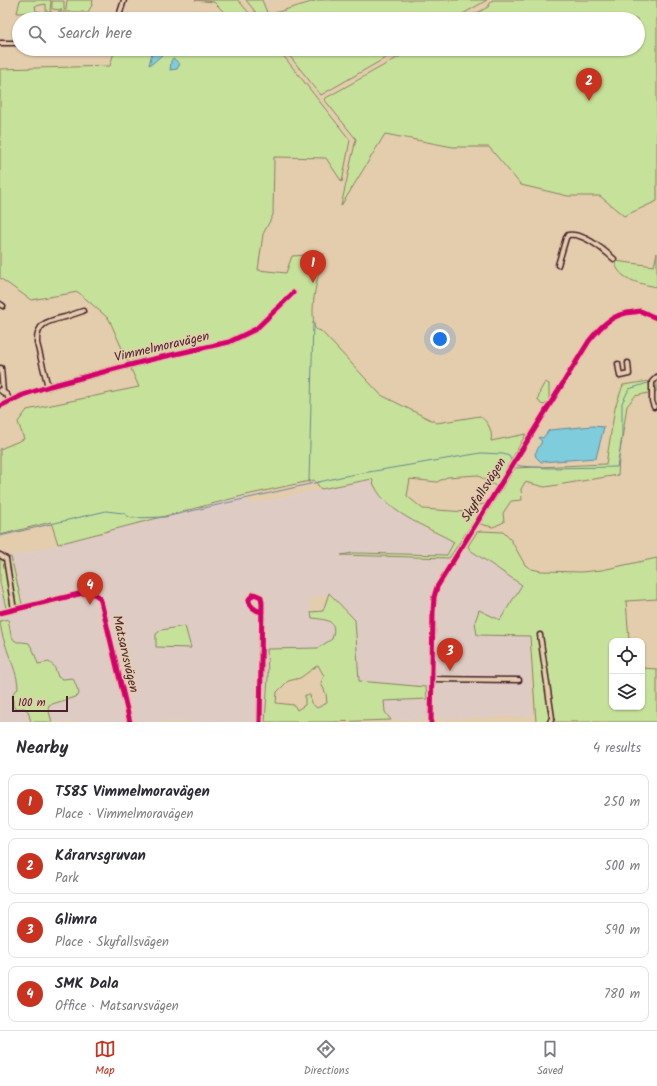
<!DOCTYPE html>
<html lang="en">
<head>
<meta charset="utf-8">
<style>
	:root { --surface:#fff; --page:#f7f7f7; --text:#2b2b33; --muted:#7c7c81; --line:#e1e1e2; --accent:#c8321e }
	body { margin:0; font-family:Kalam,sans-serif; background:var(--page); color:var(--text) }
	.controls { position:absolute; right:12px; bottom:12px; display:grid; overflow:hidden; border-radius:8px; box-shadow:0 1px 3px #0004 }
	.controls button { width:36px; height:36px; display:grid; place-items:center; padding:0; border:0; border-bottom:1px solid var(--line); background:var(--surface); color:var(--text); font:20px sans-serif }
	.scale { position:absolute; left:12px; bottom:10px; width:56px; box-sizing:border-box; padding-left:4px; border:2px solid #4a1f2b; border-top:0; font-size:11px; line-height:14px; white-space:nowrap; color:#4a1f2b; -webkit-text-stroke:3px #e3cdad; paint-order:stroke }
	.you { position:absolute; left:440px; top:339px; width:14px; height:14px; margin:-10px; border:3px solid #fff; border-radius:50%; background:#1a73e8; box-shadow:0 0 0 6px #1a73e833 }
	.badge { display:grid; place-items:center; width:26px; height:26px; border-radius:50%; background:var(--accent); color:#fff; font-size:13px; font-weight:700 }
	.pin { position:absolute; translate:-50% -33px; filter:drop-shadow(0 1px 2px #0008) }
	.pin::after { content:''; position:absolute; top:21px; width:14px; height:12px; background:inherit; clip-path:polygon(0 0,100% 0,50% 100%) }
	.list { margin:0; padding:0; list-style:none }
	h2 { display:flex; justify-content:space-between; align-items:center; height:52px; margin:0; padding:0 16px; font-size:17px }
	h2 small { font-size:13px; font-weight:400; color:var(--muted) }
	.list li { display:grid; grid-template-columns:26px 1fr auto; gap:12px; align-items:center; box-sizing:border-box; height:56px; margin:0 8px 8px; padding:0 8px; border:1px solid var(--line); border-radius:8px }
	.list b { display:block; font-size:15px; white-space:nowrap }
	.list p { margin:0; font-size:13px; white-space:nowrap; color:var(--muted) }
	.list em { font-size:13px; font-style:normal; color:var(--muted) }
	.icon { flex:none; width:22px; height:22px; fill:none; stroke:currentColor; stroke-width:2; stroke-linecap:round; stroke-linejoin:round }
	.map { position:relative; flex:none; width:657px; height:722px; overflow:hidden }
	.search { position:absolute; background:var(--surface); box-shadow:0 1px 3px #0004; left:12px; right:12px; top:12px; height:44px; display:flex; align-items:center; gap:10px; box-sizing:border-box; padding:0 14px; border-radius:22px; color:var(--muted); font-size:15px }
	.sheet { height:308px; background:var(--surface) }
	nav { display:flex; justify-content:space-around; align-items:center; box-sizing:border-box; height:56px; border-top:1px solid var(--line); background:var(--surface); font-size:11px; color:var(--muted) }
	nav a { display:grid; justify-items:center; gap:2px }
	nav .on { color:var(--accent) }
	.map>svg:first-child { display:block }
</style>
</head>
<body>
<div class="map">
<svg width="657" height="722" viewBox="0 0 657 722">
	<rect width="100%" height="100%" fill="#e3cdad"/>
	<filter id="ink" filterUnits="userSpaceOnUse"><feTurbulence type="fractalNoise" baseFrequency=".025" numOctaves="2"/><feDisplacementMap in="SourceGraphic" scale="8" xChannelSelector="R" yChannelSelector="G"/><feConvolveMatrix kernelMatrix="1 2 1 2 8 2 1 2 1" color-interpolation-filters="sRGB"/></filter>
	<g filter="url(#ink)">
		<!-- built -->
		<path fill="#deccc4" d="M373,479L392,508L430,531L454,541L527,584L533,716L391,720L358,681L355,620L329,593L309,600L312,618L328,620L332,622L334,633L332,639L318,648L268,649V677L265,722H0V559L246,495L249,504Z"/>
		<!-- green -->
		<g fill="#c6e29a" stroke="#888062" fill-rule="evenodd">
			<path d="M20,0H51L50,10L52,12H46V4L35,6L36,11L42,12L17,13Z"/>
			<path d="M67,0H93L92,5L88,12H58L62,10L52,9V1H64V10H66Z"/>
			<path d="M195,0H238L254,19H223V11L214,2Z"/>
			<path d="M246,0H262L268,15L318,0H487L454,19H261Z"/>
			<path d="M492,0H657V201L624,216L600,196H568L521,185L489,147H453L385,134L341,206L356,139L324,99L413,49H638V19H466L488,7Z"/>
			<path d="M115,49H130L141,51L142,49H278L350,140L342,182L326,158L274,157L273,215L263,234L258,270L286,273L292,256L324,254C318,278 309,303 315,329L321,331L381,395L437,423L480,416C488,422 493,431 491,441L526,434L496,486L477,475L447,477L437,482L410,479L407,496L423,509L465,512L474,507L486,503L449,558L341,555L353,553L447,555L454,542C427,526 381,512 372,479L321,489L314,480L246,495L58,544L51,522L0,535V449L24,439L18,422L27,410L139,387L109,319L78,292L31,300L0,278V69L110,66Z"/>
			<path d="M284,49H401L321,95Z"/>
			<path d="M657,253V287C642,284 617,280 615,261L654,266Z"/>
			<path d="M657,380V391L635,396L627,406L619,458L618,475L545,487L525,482L521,489L522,500L511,501L503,513L504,522L493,527L480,524L515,468L606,464L615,408L623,385Z"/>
			<path d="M545,382L549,384V400L544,405L541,404L538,400L540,391Z"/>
			<path d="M481,531L503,532L511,540L525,565L531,569L541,571L581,572L602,570L657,558V599L626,601L629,641H612V707H642V668L657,669V722H536L530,636L477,635L475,622L479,610L500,620L522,585L470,550L468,546L477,532Z"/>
			<path d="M11,557L22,604L6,608L0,582V559Z"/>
			<path d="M329,593L355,620L359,681L426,687L427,699L384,701L385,712L391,720L330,722H265L268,677L267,649L318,648L332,639C338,620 328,620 312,618L311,612L323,611ZM318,665L324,676L321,683L326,694L327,703L317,708L311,703L310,695H305V705L297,710L294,705L276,703L277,692L288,681L300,678Z"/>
			<path d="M8,619L11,635L14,640L17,642H22L29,643L34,652L38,664L49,662L54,666L58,677L63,679L73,678L79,693L78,696L49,705L48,708L52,722H31L28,711L24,708L15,709L13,705V693L18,689C18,673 9,658 5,643C2,636 1,629 0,621Z"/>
			<path d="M185,626L191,648L156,647V634L161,630Z"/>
		</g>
		<!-- water -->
		<g fill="#7eccdc" stroke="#698795">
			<path d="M155,49H162L163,54L153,63L149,65L152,53Z"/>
			<path d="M173,58L180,64L177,69L170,70L171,61Z"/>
			<path d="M593,426L604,427L596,458L541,462L536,457L535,454L542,441L538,438L539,437L543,438L549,430Z"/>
		</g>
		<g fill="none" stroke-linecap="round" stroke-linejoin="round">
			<!-- stream -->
			<g stroke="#698795" stroke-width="1">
				<path d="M515,464L520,466L548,468L617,467L622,437V403L629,389L651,382"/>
				<path d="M309,483L313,322"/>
				<path d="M0,536L106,511L123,513L131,518L165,517L345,476L481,453L503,454L509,456L512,462"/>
			</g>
			<defs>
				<g id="minor">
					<path d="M118,19L124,0"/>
					<path d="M0,43H19"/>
					<path d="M558,265L566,238L568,235C583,232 603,249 614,259"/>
					<path d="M0,304L3,306"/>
					<path d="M618,364L620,376L629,374L628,363"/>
					<path d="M1,368L3,392"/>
					<path d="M48,387L37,343C36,323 48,321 65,317C71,315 77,313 83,311"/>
					<path d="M0,390L7,395L10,401"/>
					<path d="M0,406L23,395L50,386L149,360L229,342L256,329L293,293"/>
					<path d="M654,407L652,401V382L657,377"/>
					<path d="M0,555L6,559L14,610"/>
					<path d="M0,613L83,593C91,592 98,593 101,601L130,722"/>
					<path d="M540,635L552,718L550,722"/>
					<path d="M432,679L519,680"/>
					<path d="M260,722L262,603L261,597L254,594L249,599C248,606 256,611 262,612"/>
					<path d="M431,722L433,613L434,597L437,587L589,341C601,326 613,313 634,312C636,312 638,311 640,311C644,312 652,317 657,318"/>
				</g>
			</defs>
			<!-- minor casing -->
			<use href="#minor" stroke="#4a1f2b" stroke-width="7"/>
			<!-- minor -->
			<use href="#minor" stroke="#e3cdad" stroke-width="4"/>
			<defs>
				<g id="cycleway">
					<path d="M0,406L23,395L50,386L149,360L229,342L256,329L293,293"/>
					<path d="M0,613L83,593C91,592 98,593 101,601L130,722"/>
					<path d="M260,722L262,603L261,597L254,594L249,599C248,606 256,611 262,612"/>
					<path d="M431,722L433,613L434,597L437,587L589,341C601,326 613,313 634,312C636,312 638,311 640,311C644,312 652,317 657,318"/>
				</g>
			</defs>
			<!-- cycleway casing -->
			<use href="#cycleway" stroke="#e3cdad" stroke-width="8"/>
			<!-- cycleway -->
			<use href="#cycleway" stroke="#d6006c" stroke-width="5"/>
		</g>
	</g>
	<g text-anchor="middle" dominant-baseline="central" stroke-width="3" stroke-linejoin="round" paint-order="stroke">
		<!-- street labels -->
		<g font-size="13" fill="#4a1f2b" stroke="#e3cdad">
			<text transform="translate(162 347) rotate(-13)">Vimmelmoravägen</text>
			<text transform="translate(484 490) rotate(-58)">Skyfallsvägen</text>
			<text transform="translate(125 654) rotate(77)">Matsarvsvägen</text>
		</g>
	</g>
</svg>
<div class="controls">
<button><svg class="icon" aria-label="locate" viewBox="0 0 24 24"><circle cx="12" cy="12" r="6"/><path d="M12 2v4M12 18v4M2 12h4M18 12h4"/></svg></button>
<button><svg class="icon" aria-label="layers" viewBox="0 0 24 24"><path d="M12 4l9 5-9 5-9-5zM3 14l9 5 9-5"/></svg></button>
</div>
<div class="scale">100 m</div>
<div class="you"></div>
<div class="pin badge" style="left:313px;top:283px">1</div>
<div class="pin badge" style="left:589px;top:101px">2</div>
<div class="pin badge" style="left:450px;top:671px">3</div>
<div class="pin badge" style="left:90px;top:605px">4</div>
<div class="search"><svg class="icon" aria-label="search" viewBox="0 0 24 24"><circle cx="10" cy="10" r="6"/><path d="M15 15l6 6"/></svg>Search here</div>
</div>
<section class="sheet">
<h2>Nearby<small>4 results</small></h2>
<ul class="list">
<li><span class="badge">1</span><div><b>T585 Vimmelmoravägen</b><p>Place · Vimmelmoravägen</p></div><em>250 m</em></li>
<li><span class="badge">2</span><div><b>Kårarvsgruvan</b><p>Park</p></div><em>500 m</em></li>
<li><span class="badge">3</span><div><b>Glimra</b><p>Place · Skyfallsvägen</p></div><em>590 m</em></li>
<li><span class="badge">4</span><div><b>SMK Dala</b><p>Office · Matsarvsvägen</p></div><em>780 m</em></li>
</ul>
</section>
<nav>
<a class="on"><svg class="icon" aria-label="map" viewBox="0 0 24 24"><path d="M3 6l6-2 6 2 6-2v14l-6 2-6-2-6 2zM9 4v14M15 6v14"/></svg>Map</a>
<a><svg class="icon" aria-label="directions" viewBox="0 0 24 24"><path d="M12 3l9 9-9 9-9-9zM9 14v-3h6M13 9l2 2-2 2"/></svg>Directions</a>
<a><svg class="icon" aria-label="saved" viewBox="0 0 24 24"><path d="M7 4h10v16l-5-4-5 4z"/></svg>Saved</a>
</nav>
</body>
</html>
